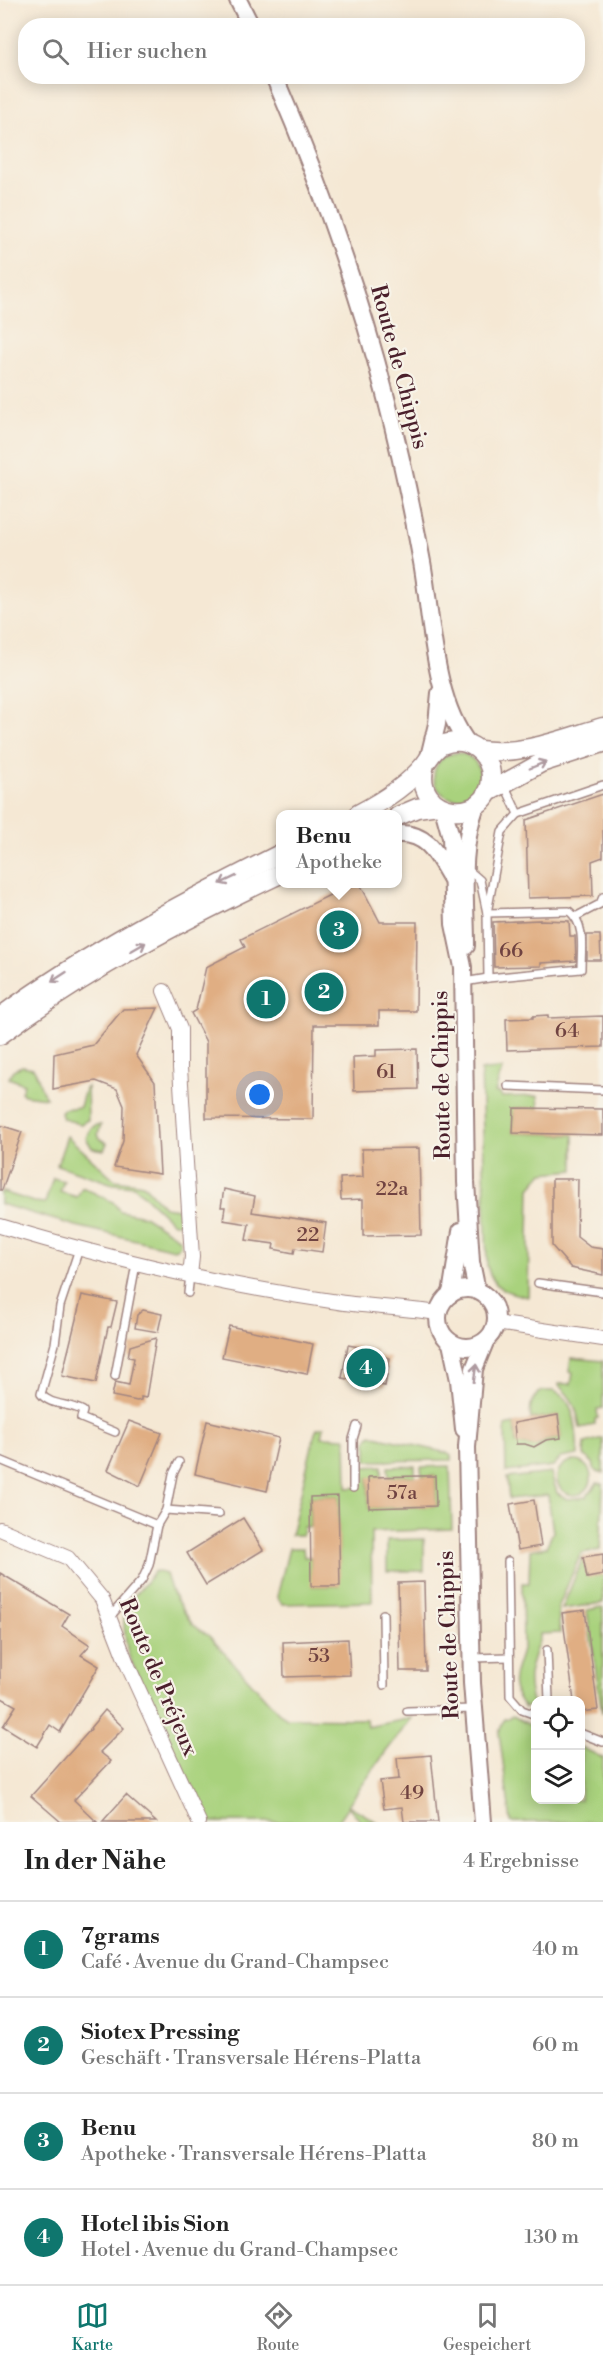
<!DOCTYPE html>
<html lang="de">
<head>
<meta charset="utf-8">
<style>
	:root { --surface:#fff; --page:#f6f6f6; --text:#222; --muted:#767676; --line:#e0e0e0; --accent:#0f766e }
	body { margin:0; font-family:"Libre Bodoni",serif; background:var(--page); color:var(--text) }
	.controls { position:absolute; right:18px; bottom:18px; display:grid; overflow:hidden; border-radius:12px; box-shadow:0 3px 15px #0003 }
	.controls button { width:54px; height:54px; display:grid; place-items:center; padding:0; border:0; border-bottom:2px solid var(--line); background:var(--surface); color:var(--text); font:30px sans-serif }
	.you { position:absolute; left:260px; top:1095px; width:21px; height:21px; margin:-15px; border:4px solid #fff; border-radius:50%; background:#1a73e8; box-shadow:0 0 0 9px #1a73e833 }
	.badge { display:grid; place-items:center; width:39px; height:39px; border-radius:50%; background:var(--accent); color:#fff; font-size:20px; font-weight:700 }
	.pin { position:absolute; translate:-50% -50%; border:3px solid #fff; box-shadow:0 2px 6px #0006 }
	.popup { position:absolute; left:276px; top:810px; width:126px; height:78px; box-sizing:border-box; display:grid; place-content:center; border-radius:12px; background:var(--surface); filter:drop-shadow(0 2px 4px #0005); font-size:20px; white-space:nowrap; color:var(--muted) }
	.popup b { font-size:22px; color:var(--text) }
	.popup::after { content:''; position:absolute; left:50%; top:100%; margin-left:-12px; border:12px solid transparent; border-top-color:var(--surface) }
	.list { margin:0; padding:0; list-style:none }
	h2 { display:flex; justify-content:space-between; align-items:center; height:78px; margin:0; padding:0 24px; font-size:26px }
	h2 small { font-size:20px; font-weight:400; color:var(--muted) }
	.list li { display:grid; grid-template-columns:39px 1fr auto; gap:18px; align-items:center; box-sizing:border-box; height:96px; padding:0 24px; border-top:2px solid var(--line) }
	.list b { display:block; font-size:22px; white-space:nowrap }
	.list p { margin:0; font-size:20px; white-space:nowrap; color:var(--muted) }
	.list em { font-size:20px; font-style:normal; color:var(--muted) }
	.icon { flex:none; width:33px; height:33px; fill:none; stroke:currentColor; stroke-width:2; stroke-linecap:round; stroke-linejoin:round }
	.map { position:relative; flex:none; width:603px; height:1822px; overflow:hidden }
	.search { position:absolute; background:var(--surface); box-shadow:0 3px 15px #0003; left:18px; right:18px; top:18px; height:66px; display:flex; align-items:center; gap:15px; box-sizing:border-box; padding:0 21px; border-radius:24px; color:var(--muted); font-size:22px }
	.sheet { height:462px; background:var(--surface) }
	nav { display:flex; justify-content:space-around; align-items:center; box-sizing:border-box; height:84px; border-top:2px solid var(--line); background:var(--surface); font-size:16px; color:var(--muted) }
	nav a { display:grid; justify-items:center; gap:3px }
	nav .on { color:var(--accent) }
	.map>svg:first-child { display:block }
</style>
</head>
<body>
<div class="map">
<svg width="603" height="1822" viewBox="0 0 603 1822">
	<rect width="100%" height="100%" fill="#f7f3e8"/>
	<filter id="ink" filterUnits="userSpaceOnUse"><feTurbulence type="fractalNoise" baseFrequency=".0167" numOctaves="2"/><feDisplacementMap in="SourceGraphic" scale="12" xChannelSelector="R" yChannelSelector="G"/><feConvolveMatrix kernelMatrix="1 2 1 2 8 2 1 2 1" color-interpolation-filters="sRGB"/></filter>
	<filter id="wash" filterUnits="userSpaceOnUse"><feTurbulence type="fractalNoise" baseFrequency=".008" numOctaves="4" result="noise"/><feDisplacementMap in="SourceGraphic" scale="24" xChannelSelector="R" yChannelSelector="G"/><feGaussianBlur stdDeviation="1.35" result="paint"/><feColorMatrix in="noise" values="0 0 0 0 0 0 0 0 0 0 0 0 0 0 0 0 0 1.4 0 .05"/><feComposite in="paint" operator="in"/></filter>
	<g filter="url(#wash)">
		<rect width="100%" height="100%" fill="#f5e8d4"/>
		<!-- green -->
		<g fill="#a9d27d" stroke="#7a7854" stroke-width="1.5">
			<circle cx="457" cy="776" r="23"/>
			<path d="M22,1066L33,1068C40,1077 39,1088 46,1098L24,1095L21,1092L24,1084L9,1078L13,1070Z"/>
			<path d="M502,1069L495,1093H500L501,1097L538,1096L539,1108H514L513,1133L574,1135V1170L543,1173L530,1188L528,1297C505,1292 494,1290 487,1266L481,1070Z"/>
			<path d="M87,1087L88,1120L81,1124L63,1119L61,1113L64,1109L80,1107L85,1089Z"/>
			<path d="M96,1125H101L98,1134L100,1139L107,1143L104,1150L92,1148L86,1138L91,1128Z"/>
			<path d="M67,1136L115,1180L143,1184L164,1207L178,1209L180,1223H173L134,1186L113,1184L57,1165Z"/>
			<path d="M53,1178L64,1181L60,1192L77,1197L82,1187L113,1202L120,1211L144,1216L180,1239V1246L174,1249L76,1226L0,1204V1191L34,1202L45,1203Z"/>
			<path d="M571,1358L603,1361V1408L597,1409L598,1418L595,1419V1425L580,1428C577,1409 573,1398 559,1386V1384H571L573,1373L569,1372Z"/>
			<path d="M542,1391H553C578,1400 576,1433 578,1455L561,1458L553,1466L506,1472L505,1426L514,1424L516,1444C527,1443 536,1452 544,1441L561,1438L558,1415L531,1419C529,1407 531,1398 542,1391Z"/>
			<path d="M324,1427L322,1437L346,1438L347,1488L359,1487L358,1442L362,1436L363,1467L382,1466V1477L368,1478L369,1508L436,1506L435,1476H422L421,1467L450,1466L452,1529L371,1532L372,1602L282,1604L277,1597L289,1548H303L304,1557H311L312,1586H339L338,1496L310,1497V1527H303L302,1535H291L315,1433L317,1429Z"/>
			<path d="M371,1435L447,1453L451,1456V1460L367,1461V1440Z"/>
			<path d="M603,1438V1473L595,1471L593,1463L584,1455L585,1443Z"/>
			<circle cx="574" cy="1478" r="17"/>
			<path d="M415,1466V1476L389,1477L388,1467Z"/>
			<path d="M551,1473L557,1493L567,1499L586,1497L597,1483L603,1484L600,1550L581,1553L558,1608L560,1633L540,1634V1638C531,1663 524,1678 533,1704L525,1708C504,1682 517,1673 523,1646L522,1583H529L530,1550L546,1547L553,1532L548,1495L509,1499L507,1478Z"/>
			<path d="M424,1539V1571H387V1540Z"/>
			<path d="M583,1557L587,1577L603,1575V1603L562,1609Z"/>
			<path d="M155,1571L166,1574L172,1593L192,1624L209,1636L279,1713L287,1718L366,1719L367,1727L412,1718L385,1753L348,1805L377,1822H361L348,1806L337,1822H206L128,1654C118,1602 126,1608 155,1571Z"/>
			<path d="M603,1607V1713H602L587,1610Z"/>
			<path d="M513,1716L535,1728L536,1800H580L581,1747L603,1758V1822H511L499,1733L504,1719Z"/>
		</g>
		<g id="blocks">
			<!-- building -->
			<g fill="#e0ae83">
				<path d="M603,794V857L592,861L593,896L528,898L526,820Z"/>
				<path d="M352,884H360L380,922H417L416,1011H379V1025H314L313,1119L206,1118V1042L191,1013L196,1010L206,967L245,947L241,939Z"/>
				<path d="M540,920L569,921L570,936H575L576,961L541,963V966L494,967L493,922Z"/>
				<path d="M587,935H600L601,960H587Z"/>
				<path d="M158,1008L136,1055L155,1082L160,1174L114,1167L123,1141L124,1106L117,1089L96,1081L53,1089L54,1054L93,1045L123,1009Z"/>
				<path d="M548,1015V1018L603,1016V1047L507,1050L506,1019L533,1018V1016Z"/>
				<path d="M417,1049L418,1089L354,1091L353,1057L376,1056V1050Z"/>
				<path d="M514,1108L603,1109V1135L513,1133Z"/>
				<path d="M0,1125L22,1132L2,1190H0Z"/>
				<path d="M419,1148L421,1235L363,1236V1199L341,1200L340,1178L363,1177L362,1149Z"/>
				<path d="M552,1179H578L577,1237L590,1247L603,1249V1275L571,1268L552,1246Z"/>
				<path d="M224,1189L255,1196L252,1212L326,1223L322,1252L295,1248L294,1253L273,1249L274,1244L246,1240L249,1224L223,1220L225,1207H221Z"/>
				<path d="M82,1295L117,1302L111,1327H108L96,1383L62,1376Z"/>
				<path d="M143,1310L162,1314L158,1332L135,1328L137,1315Z"/>
				<path d="M229,1326L313,1344L307,1374L222,1357Z"/>
				<path d="M156,1338L146,1398L141,1397V1400L137,1401L112,1396L115,1382L129,1385L134,1358L128,1357L130,1346Z"/>
				<path d="M348,1345L376,1350L375,1355L390,1358L385,1386L342,1378Z"/>
				<path d="M558,1415L561,1438L546,1440L534,1447L525,1444H516L514,1423Z"/>
				<path d="M129,1421L162,1433L140,1486L108,1470Z"/>
				<path d="M207,1421L279,1438L267,1491L195,1474Z"/>
				<path d="M422,1476H435L436,1506L369,1508L368,1477Z"/>
				<path d="M338,1496L340,1586H311L310,1497Z"/>
				<path d="M534,1500L541,1546L518,1550L510,1504Z"/>
				<path d="M243,1518L263,1550L206,1585L187,1553Z"/>
				<path d="M603,1554V1575L587,1578L583,1557Z"/>
				<path d="M0,1573L69,1614L62,1626L90,1645L81,1655L99,1666L60,1732L50,1725L37,1747L3,1726L16,1706L0,1697Z"/>
				<path d="M424,1582L426,1671H400L398,1583Z"/>
				<path d="M585,1610L598,1710L580,1712V1701H574L562,1613Z"/>
				<path d="M348,1639L350,1675L284,1677L283,1642Z"/>
				<path d="M105,1710L124,1728L100,1752L111,1761L74,1800L97,1822H61L31,1796L91,1729L90,1728Z"/>
				<path d="M431,1755L438,1822H404L402,1807L384,1809L380,1781L399,1779L397,1758Z"/>
				<path d="M126,1795L156,1822H102Z"/>
			</g>
		</g>
	</g>
	<g filter="url(#ink)">
		<use href="#blocks" fill-opacity="0" stroke="#a08480" stroke-width="1.5"/>
		<g fill="none" stroke-linecap="round" stroke-linejoin="round">
			<defs>
				<g id="service">
					<path d="M504,784L518,814"/>
					<path d="M577,916L600,904L603,897"/>
					<path d="M488,978L487,913L502,832L518,814L603,785"/>
					<path d="M464,982L488,978L581,969C581,949 586,924 569,911L487,913L480,880L466,868"/>
					<path d="M508,1086L603,1090"/>
					<path d="M79,1249L60,1306L55,1344L41,1394C50,1406 70,1403 83,1411L81,1418L115,1432"/>
					<path d="M538,1283L603,1292"/>
					<path d="M188,1293L190,1275"/>
					<path d="M115,1376L136,1264"/>
					<path d="M0,1460L157,1525L149,1565L142,1580L109,1618"/>
					<path d="M353,1488V1439L357,1426"/>
					<path d="M166,1510L219,1514"/>
					<path d="M157,1525L166,1510L173,1474L179,1462"/>
					<path d="M508,1561L510,1696L522,1710L536,1715"/>
					<path d="M383,1614L384,1685"/>
					<path d="M547,1650L549,1700"/>
					<path d="M473,1658L509,1657"/>
					<path d="M407,1711L473,1709"/>
					<path d="M580,1733L603,1742"/>
				</g>
				<g id="minor">
					<path d="M164,991L180,1029V1068L192,1257L190,1275"/>
					<path d="M0,1226C110,1259 224,1286 338,1302C371,1307 405,1308 438,1313"/>
					<path d="M496,1323L603,1339"/>
					<path d="M0,1529L68,1558L102,1599L128,1666L199,1822"/>
				</g>
				<g id="tertiary">
					<path d="M238,0L251,26"/>
					<path d="M274,76C319,180 358,288 386,398C400,452 412,507 422,562C432,618 433,700 469,745"/>
					<path d="M429,757L437,724L440,693"/>
					<path d="M443,808L451,837L454,924L463,967L466,1182L471,1262L477,1291"/>
					<path d="M398,834C428,832 438,856 451,878"/>
					<path d="M466,946C466,897 459,852 476,805"/>
					<circle cx="467" cy="1318" r="29"/>
					<path d="M451,1294L461,1231"/>
					<path d="M451,1343L459,1380L464,1429"/>
					<path d="M483,1822L472,1683L467,1447L474,1369L485,1342"/>
				</g>
				<g id="secondary">
					<path d="M479,750C523,756 562,739 603,727"/>
					<path d="M487,793L541,763L603,743"/>
					<path d="M358,814C381,802 407,786 424,765C430,758 433,750 442,745C454,740 467,741 477,749C486,756 491,766 491,777C491,827 410,819 425,764"/>
					<path d="M398,816L417,808L438,805"/>
					<path d="M0,1017C87,953 184,902 280,854"/>
					<path d="M0,1035C87,970 183,920 280,874"/>
				</g>
			</defs>
			<!-- service casing -->
			<use href="#service" stroke="#a08480" stroke-width="10"/>
			<!-- minor casing -->
			<use href="#minor" stroke="#a08480" stroke-width="16"/>
			<!-- tertiary casing -->
			<use href="#tertiary" stroke="#a08480" stroke-width="20"/>
			<!-- secondary casing -->
			<use href="#secondary" stroke="#a08480" stroke-width="21"/>
			<!-- service -->
			<use href="#service" stroke="#fff" stroke-width="7"/>
			<!-- minor -->
			<use href="#minor" stroke="#fff" stroke-width="14"/>
			<!-- tertiary -->
			<use href="#tertiary" stroke="#fff" stroke-width="16"/>
			<!-- secondary -->
			<use href="#secondary" stroke="#fff" stroke-width="18"/>
		</g>
		<!-- one-way arrows -->
		<defs><path id="oneway-shaft" d="M-6 0H5M1.5-3L5.5 0L1.5 3" fill="none" stroke-width="1.6" stroke-linecap="round" stroke-linejoin="round" transform="scale(1.5)"/></defs>
		<g stroke="#ae9aa0">
			<use href="#oneway-shaft" transform="translate(538 765) rotate(-23)"/>
			<use href="#oneway-shaft" transform="translate(228 880) rotate(154)"/>
			<use href="#oneway-shaft" transform="translate(138 947) rotate(-30)"/>
			<use href="#oneway-shaft" transform="translate(59 977) rotate(147)"/>
			<use href="#oneway-shaft" transform="translate(475 1373) rotate(-82)"/>
		</g>
	</g>
	<g text-anchor="middle" dominant-baseline="central" stroke-width="4.5" stroke-linejoin="round" paint-order="stroke">
		<!-- number labels -->
		<g font-size="20" fill="#704341">
			<text x="511" y="951">66</text>
			<text x="567" y="1031">64</text>
			<text x="386" y="1072">61</text>
			<text x="392" y="1189">22a</text>
			<text x="308" y="1235">22</text>
			<text x="402" y="1493">57a</text>
			<text x="319" y="1656">53</text>
			<text x="412" y="1793">49</text>
		</g>
		<!-- street labels -->
		<g font-size="22" fill="#4a1f2b" stroke="#f7f3e8">
			<text transform="translate(399 367) rotate(75)">Route de Chippis</text>
			<text transform="translate(442 1075) rotate(-91)">Route de Chippis</text>
			<text transform="translate(449 1635) rotate(-92)">Route de Chippis</text>
			<text transform="translate(158 1677) rotate(67)">Route de Préjeux</text>
		</g>
	</g>
</svg>
<div class="controls">
<button><svg class="icon" aria-label="locate" viewBox="0 0 24 24"><circle cx="12" cy="12" r="6"/><path d="M12 2v4M12 18v4M2 12h4M18 12h4"/></svg></button>
<button><svg class="icon" aria-label="layers" viewBox="0 0 24 24"><path d="M12 4l9 5-9 5-9-5zM3 14l9 5 9-5"/></svg></button>
</div>
<div class="you"></div>
<div class="pin badge" style="left:266px;top:999px">1</div>
<div class="pin badge" style="left:324px;top:992px">2</div>
<div class="pin badge" style="left:339px;top:930px">3</div>
<div class="popup"><b>Benu</b>Apotheke</div>
<div class="pin badge" style="left:366px;top:1368px">4</div>
<div class="search"><svg class="icon" aria-label="search" viewBox="0 0 24 24"><circle cx="10" cy="10" r="6"/><path d="M15 15l6 6"/></svg>Hier suchen</div>
</div>
<section class="sheet">
<h2>In der Nähe<small>4 Ergebnisse</small></h2>
<ul class="list">
<li><span class="badge">1</span><div><b>7grams</b><p>Café · Avenue du Grand-Champsec</p></div><em>40 m</em></li>
<li><span class="badge">2</span><div><b>Siotex Pressing</b><p>Geschäft · Transversale Hérens-Platta</p></div><em>60 m</em></li>
<li><span class="badge">3</span><div><b>Benu</b><p>Apotheke · Transversale Hérens-Platta</p></div><em>80 m</em></li>
<li><span class="badge">4</span><div><b>Hotel ibis Sion</b><p>Hotel · Avenue du Grand-Champsec</p></div><em>130 m</em></li>
</ul>
</section>
<nav>
<a class="on"><svg class="icon" aria-label="map" viewBox="0 0 24 24"><path d="M3 6l6-2 6 2 6-2v14l-6 2-6-2-6 2zM9 4v14M15 6v14"/></svg>Karte</a>
<a><svg class="icon" aria-label="directions" viewBox="0 0 24 24"><path d="M12 3l9 9-9 9-9-9zM9 14v-3h6M13 9l2 2-2 2"/></svg>Route</a>
<a><svg class="icon" aria-label="saved" viewBox="0 0 24 24"><path d="M7 4h10v16l-5-4-5 4z"/></svg>Gespeichert</a>
</nav>
</body>
</html>
